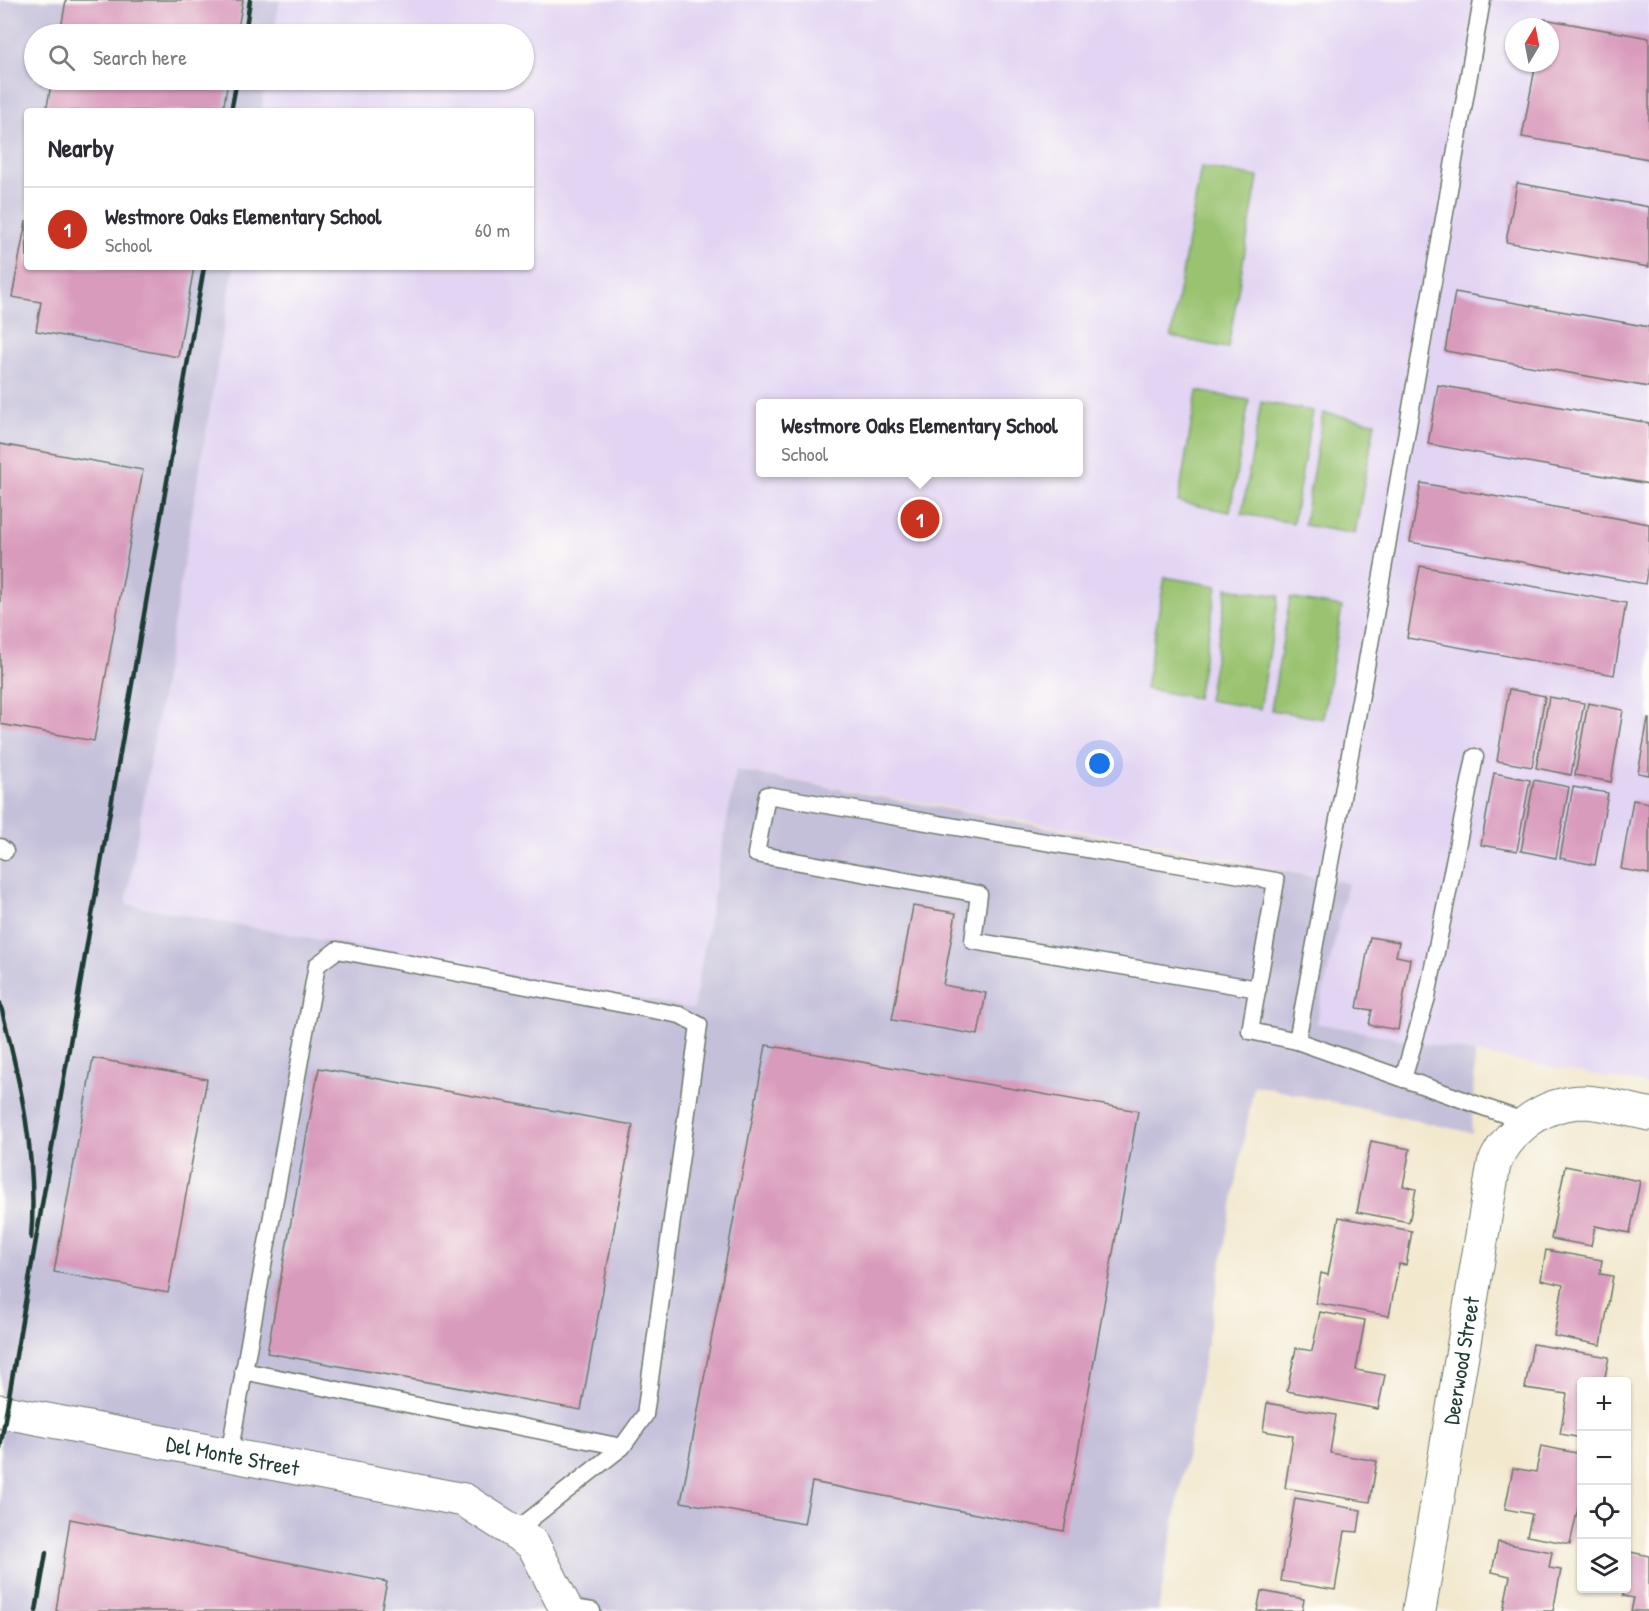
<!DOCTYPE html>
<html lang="en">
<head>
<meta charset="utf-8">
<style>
	:root { --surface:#fff; --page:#f7f7f7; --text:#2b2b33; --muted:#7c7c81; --line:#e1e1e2; --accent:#c8321e }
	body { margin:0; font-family:"Patrick Hand",sans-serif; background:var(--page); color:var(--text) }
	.controls { position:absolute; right:18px; bottom:18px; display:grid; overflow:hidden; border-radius:6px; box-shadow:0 2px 4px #0004 }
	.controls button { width:54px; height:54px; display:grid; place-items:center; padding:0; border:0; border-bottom:2px solid var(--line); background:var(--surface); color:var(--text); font:30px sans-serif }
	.compass { position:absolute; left:1505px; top:18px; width:54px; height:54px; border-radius:50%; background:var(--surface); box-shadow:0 2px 4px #0004; rotate:10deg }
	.you { position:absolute; left:1100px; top:764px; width:21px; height:21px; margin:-15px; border:4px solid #fff; border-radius:50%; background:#1a73e8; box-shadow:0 0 0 9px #1a73e833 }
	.badge { display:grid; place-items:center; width:39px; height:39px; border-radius:50%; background:var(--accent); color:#fff; font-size:20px; font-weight:700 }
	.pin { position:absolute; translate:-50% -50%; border:3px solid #fff; box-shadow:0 2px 6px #0006 }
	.popup { position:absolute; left:756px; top:399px; width:327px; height:78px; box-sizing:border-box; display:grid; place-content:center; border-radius:6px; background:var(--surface); filter:drop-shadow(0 2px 4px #0005); font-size:20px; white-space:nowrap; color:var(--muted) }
	.popup b { font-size:22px; color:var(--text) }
	.popup::after { content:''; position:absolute; left:50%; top:100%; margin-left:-12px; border:12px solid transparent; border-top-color:var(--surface) }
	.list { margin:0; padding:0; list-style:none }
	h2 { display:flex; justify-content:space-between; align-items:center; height:78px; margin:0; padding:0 24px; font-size:26px }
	h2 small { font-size:20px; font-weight:400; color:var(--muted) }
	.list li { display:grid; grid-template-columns:39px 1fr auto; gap:18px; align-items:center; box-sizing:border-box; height:84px; padding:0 24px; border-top:2px solid var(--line) }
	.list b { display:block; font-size:22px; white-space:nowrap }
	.list p { margin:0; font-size:20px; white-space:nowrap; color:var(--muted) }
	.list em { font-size:20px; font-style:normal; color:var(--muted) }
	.icon { flex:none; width:33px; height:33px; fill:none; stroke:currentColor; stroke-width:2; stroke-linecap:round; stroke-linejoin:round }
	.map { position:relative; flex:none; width:1649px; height:1611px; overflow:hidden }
	.search { position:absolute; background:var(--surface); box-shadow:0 2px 4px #0004; left:24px; top:24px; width:510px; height:66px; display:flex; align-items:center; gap:15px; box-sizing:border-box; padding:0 21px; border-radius:33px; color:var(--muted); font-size:22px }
	.panel { position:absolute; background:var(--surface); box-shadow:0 2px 4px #0004; left:24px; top:108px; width:510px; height:162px; border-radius:6px }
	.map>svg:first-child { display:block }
</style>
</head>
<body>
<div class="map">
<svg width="1649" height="1611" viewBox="0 0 1649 1611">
	<rect width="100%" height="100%" fill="#fdfcf7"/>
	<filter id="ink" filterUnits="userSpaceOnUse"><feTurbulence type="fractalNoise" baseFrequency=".0167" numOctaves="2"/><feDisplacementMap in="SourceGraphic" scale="12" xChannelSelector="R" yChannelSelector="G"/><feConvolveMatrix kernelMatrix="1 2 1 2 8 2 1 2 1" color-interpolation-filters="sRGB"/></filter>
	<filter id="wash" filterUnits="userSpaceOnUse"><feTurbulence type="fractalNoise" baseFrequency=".008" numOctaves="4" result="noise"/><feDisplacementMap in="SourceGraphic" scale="24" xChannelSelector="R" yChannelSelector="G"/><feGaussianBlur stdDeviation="1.35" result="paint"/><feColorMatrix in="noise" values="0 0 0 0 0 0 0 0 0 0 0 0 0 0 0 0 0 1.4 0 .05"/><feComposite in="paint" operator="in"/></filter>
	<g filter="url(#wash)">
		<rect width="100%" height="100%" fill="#f2e8ce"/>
		<!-- built -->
		<path fill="#e2d4f3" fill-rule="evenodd" d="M280,0H1649V1085L1316,1024L1347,883L1178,848L736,770L693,1009L125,904L234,267H531V111H261L266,80H524V34H274ZM1514,27H1550V63H1514ZM761,404H1079V472H761Z"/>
		<!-- industrial -->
		<path fill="#c5c0da" d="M0,0H280L274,34H34V80H266L261,111H27V267H234L126,904L693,1009L736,770L1348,883L1316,1023L1475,1053L1472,1133L1254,1085L1158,1611H0Z"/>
		<!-- green -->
		<g fill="#99c370" stroke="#5c8052" stroke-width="1.5">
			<path d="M1201,167L1258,177L1228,348L1171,337Z"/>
			<path d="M1197,391L1249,400L1230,512L1178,502Z"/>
			<path d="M1261,402L1313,411L1293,523L1242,514Z"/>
			<path d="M1323,413L1375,422L1355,534L1304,525Z"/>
			<path d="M1165,577L1217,586L1197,698L1145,689Z"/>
			<path d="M1227,588L1279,596L1260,709L1208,700Z"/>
			<path d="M1290,598L1342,607L1323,719L1271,710Z"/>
		</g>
		<g id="blocks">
			<!-- building -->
			<g fill="#d99bbc">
				<path d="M66,0H243L237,34H60Z"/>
				<path d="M1544,19L1649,38V159L1522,137L1536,63H1550V27H1542Z"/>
				<path d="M52,80H228L223,111H46Z"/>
				<path d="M1517,183L1649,207V267L1506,242Z"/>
				<path d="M26,221L27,267H194L178,357L36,331L41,302L12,297Z"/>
				<path d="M1455,292L1649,327V387L1445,351Z"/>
				<path d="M1438,385L1649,423V484L1428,444Z"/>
				<path d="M0,444L143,470L94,741L0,724Z"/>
				<path d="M1421,483L1649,524V560L1645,584L1410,542Z"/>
				<path d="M1420,566L1626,603L1614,675L1407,638Z"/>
				<path d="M1509,689L1545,696L1532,767L1497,761Z"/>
				<path d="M1549,697L1584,703L1571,775L1536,768Z"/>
				<path d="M1588,703L1623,710L1611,782L1575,775Z"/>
				<path d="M1648,719H1649V775L1638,773Z"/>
				<path d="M1494,773L1530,780L1517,851L1481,845Z"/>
				<path d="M1534,780L1569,787L1556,858L1521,851Z"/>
				<path d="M1573,787L1608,793L1595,865L1560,858Z"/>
				<path d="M1633,800L1649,803V874L1621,869Z"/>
				<path d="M913,906L956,913L943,985L986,993L978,1035L892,1020Z"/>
				<path d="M1370,937L1399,942L1396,956L1410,959L1398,1030L1369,1025L1372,1010L1357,1008Z"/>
				<path d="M766,1045L1138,1111L1064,1531L812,1482L804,1524L681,1502Z"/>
				<path d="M93,1058L207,1079L168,1293L54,1272Z"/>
				<path d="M319,1068L633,1125L581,1410L267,1353Z"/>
				<path d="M1371,1141L1410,1149L1403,1186L1416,1189L1409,1222L1357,1212Z"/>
				<path d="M1565,1166L1640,1181L1630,1233L1595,1226L1591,1246L1551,1239Z"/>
				<path d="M1339,1217L1412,1231L1406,1265L1399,1264L1389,1316L1316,1303L1321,1273L1328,1275Z"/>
				<path d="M1546,1250L1602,1260L1600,1274L1613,1276L1601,1345L1554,1336L1563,1285L1541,1280Z"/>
				<path d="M1320,1312L1365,1320L1356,1370L1385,1375L1378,1409L1287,1391L1296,1348L1312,1351Z"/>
				<path d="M1533,1344L1609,1357L1604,1382H1582V1438L1560,1434L1567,1394L1525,1388Z"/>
				<path d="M1267,1403L1336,1415L1330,1453L1377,1461L1370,1502L1285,1488L1293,1436L1263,1431Z"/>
				<path d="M1541,1446L1582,1454V1490L1570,1544L1527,1536L1532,1514L1505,1509L1513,1468L1536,1472Z"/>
				<path d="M1295,1498L1361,1510L1358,1532L1345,1531L1335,1590L1281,1581Z"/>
				<path d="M70,1519L387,1582L381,1611H56Z"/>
				<path d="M1498,1542L1552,1552L1549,1568L1561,1570L1553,1611H1503L1510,1576L1492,1572Z"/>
				<path d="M1631,1552L1649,1556V1611H1631L1634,1598L1623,1596L1624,1588H1626Z"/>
				<path d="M1261,1591L1304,1599L1302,1611H1257Z"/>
			</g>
		</g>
	</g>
	<g filter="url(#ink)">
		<use href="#blocks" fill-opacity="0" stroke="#69796a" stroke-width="1.5"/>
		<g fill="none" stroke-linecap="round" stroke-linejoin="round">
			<defs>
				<g id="lane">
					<path d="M1482,0L1363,684L1297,1041L1526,1122"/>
					<path d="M0,847L5,851"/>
					<path d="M1258,989L973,941L979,894L756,854L767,795L1276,881L1250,1031L1297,1041"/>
					<path d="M1403,1079L1427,997L1475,757"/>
					<path d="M243,1371L622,1447"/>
					<path d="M229,1455L317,965L337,950L680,1015L699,1025L645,1415L622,1447L514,1532"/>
					<path d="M567,1607L592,1611"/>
				</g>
				<g id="street">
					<path id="s1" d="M1419,1611L1494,1164C1510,1128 1544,1102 1585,1102C1605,1103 1628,1110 1649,1114"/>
				</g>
				<g id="secondary">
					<path id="s2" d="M0,1411L464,1500L533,1544L567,1611"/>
				</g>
			</defs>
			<!-- lane casing -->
			<use href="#lane" stroke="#69796a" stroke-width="19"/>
			<!-- street casing -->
			<use href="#street" stroke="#69796a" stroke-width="35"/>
			<!-- secondary casing -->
			<use href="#secondary" stroke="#69796a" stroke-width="35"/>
			<!-- lane -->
			<use href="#lane" stroke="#fff" stroke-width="16"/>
			<!-- street -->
			<use href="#street" stroke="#fff" stroke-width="33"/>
			<!-- secondary -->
			<use href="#secondary" stroke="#fff" stroke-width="33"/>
			<!-- rail -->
			<g stroke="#1f3d34" stroke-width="4.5">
				<path d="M245,34L250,0"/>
				<path d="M231,111L237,80"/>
				<path d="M0,1003C20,1079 38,1159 31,1238"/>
				<path d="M0,1448L204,267"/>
				<path d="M36,1611L46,1553"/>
			</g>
		</g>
	</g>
	<g text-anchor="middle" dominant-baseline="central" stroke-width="4.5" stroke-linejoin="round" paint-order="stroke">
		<!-- street labels -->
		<g font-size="22" fill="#1f3d34" stroke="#fdfcf7">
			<text stroke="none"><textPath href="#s1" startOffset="254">Deerwood Street</textPath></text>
			<text stroke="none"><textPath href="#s2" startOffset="237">Del Monte Street</textPath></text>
		</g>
	</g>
</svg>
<div class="controls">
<button>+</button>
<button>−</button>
<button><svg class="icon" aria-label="locate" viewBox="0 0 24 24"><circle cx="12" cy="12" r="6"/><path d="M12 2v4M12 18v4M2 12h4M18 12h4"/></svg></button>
<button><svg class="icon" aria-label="layers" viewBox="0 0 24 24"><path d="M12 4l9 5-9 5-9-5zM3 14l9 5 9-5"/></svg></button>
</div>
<svg class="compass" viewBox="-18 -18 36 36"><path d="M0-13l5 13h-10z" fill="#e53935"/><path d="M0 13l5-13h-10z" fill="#7c7c81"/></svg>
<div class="you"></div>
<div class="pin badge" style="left:920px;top:519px">1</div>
<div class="popup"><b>Westmore Oaks Elementary School</b>School</div>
<div class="search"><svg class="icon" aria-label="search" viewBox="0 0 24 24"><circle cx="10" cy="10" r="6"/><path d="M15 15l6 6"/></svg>Search here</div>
<section class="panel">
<h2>Nearby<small></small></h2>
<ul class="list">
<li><span class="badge">1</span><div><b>Westmore Oaks Elementary School</b><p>School</p></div><em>60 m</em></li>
</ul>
</section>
</div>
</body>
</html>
